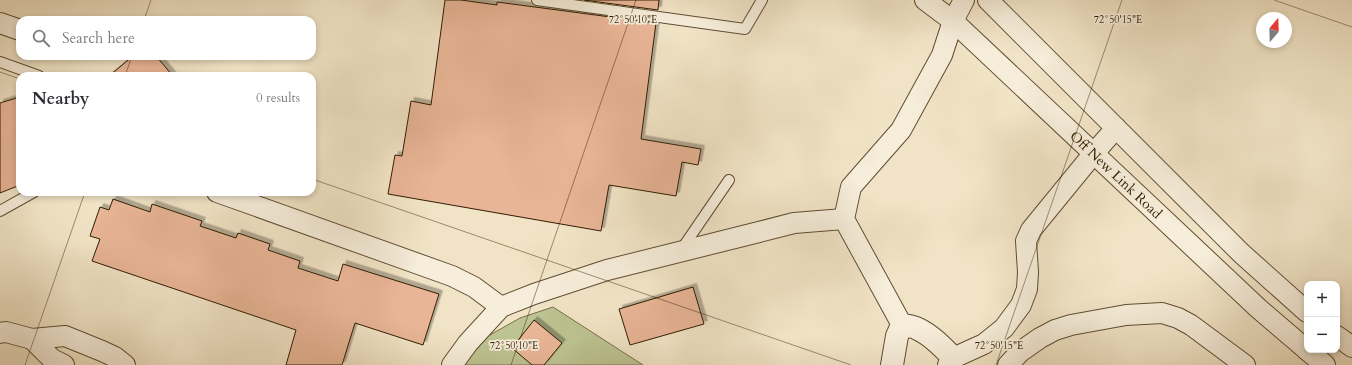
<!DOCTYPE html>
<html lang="en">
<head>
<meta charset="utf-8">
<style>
	:root { --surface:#fff; --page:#f2f2f3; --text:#2b2b33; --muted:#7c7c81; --line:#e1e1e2 }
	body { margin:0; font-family:Cardo,serif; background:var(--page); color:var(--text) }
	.controls { position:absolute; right:12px; bottom:12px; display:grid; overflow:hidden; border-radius:8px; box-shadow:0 2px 6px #0003 }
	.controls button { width:36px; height:36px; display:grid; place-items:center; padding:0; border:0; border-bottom:1px solid var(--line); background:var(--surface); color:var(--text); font:20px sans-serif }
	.compass { position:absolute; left:1256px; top:12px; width:36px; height:36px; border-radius:50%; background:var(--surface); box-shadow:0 2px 6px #0003; rotate:19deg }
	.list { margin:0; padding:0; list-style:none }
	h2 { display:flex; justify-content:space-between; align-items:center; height:52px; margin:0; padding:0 16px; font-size:17px }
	h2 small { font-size:13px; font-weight:400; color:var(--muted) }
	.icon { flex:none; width:22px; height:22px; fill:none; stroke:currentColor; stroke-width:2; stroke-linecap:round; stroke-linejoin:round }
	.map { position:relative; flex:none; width:1352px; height:365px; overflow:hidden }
	.search { position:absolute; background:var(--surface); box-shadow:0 2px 6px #0003; left:16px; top:16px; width:300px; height:44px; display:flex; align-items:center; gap:10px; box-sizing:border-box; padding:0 14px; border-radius:12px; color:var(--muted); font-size:15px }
	.panel { position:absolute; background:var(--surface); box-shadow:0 2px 6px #0003; left:16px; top:72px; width:300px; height:124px; border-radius:12px }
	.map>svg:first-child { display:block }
</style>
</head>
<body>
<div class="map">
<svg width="1352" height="365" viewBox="0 0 1352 365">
	<defs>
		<filter id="shadow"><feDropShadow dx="3.5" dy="-3.5" stdDeviation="0" flood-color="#0004"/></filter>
	</defs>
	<rect width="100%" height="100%" fill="#f1e4c6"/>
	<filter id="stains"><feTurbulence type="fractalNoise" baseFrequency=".005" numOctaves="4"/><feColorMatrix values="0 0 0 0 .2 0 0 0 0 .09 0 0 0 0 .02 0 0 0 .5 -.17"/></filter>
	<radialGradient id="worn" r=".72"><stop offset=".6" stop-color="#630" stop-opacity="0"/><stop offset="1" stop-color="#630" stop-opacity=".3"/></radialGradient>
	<!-- green -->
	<path fill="#bdc392" stroke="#76704a" d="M553,307L643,365H458L472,345L520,318Z"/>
	<!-- building -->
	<g fill="#e8b596" stroke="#301c02" filter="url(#shadow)">
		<path d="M445,0H461L497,5V2L656,23L641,139L701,149L698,165L682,162L676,196L609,185L601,231L388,194L395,155L402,156L411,101L431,105Z"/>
		<path d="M584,0H659L658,10Z"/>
		<path d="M133,56H156L173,76H109Z"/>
		<path d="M20,97V185L0,193V103Z"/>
		<path d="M113,199L150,212L152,204L202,221L200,226L236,238L238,233L270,244L268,250L300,261L298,268L338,281L343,264L439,294L423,345L355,323L342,365H286L296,330L92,261L100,239L90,236L100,207L109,210Z"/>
		<path d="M693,287L704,324L630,345L619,309Z"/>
		<path d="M534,320L562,343L544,365H532L512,348Z"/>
	</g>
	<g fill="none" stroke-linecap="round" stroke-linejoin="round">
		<defs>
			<g id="service">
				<path d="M537,0L745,29L762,0"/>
				<path d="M0,62L39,76"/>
				<path d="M0,211L34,192"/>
				<path d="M681,250L729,180"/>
			</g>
			<g id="minor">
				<path id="s1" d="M925,0L953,21L1259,309L1307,350"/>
				<path d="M988,0L1241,253L1307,312"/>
				<path d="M0,23L20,30"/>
				<path d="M217,192L452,276L474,287L501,307"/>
				<path d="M902,325L844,219L851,187L901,130L942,55L953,21L964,0"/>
				<path d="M0,333L6,332L32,339L65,336L102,351L115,357L125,365"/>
				<path d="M1337,336L1352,347"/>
				<path d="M32,339L52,359L64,365"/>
				<path d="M1307,350L1325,365"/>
				<path d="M953,358L984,344L1004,328L1021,305L1027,289L1028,272L1026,241L1031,230L1094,153L1116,128"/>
				<path d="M452,365L468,343L501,307L534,294L607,270L759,232L794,223L844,219"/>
				<path d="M1008,365L1020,352L1040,338L1055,330L1071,325L1126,315L1162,313L1178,318L1191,325L1245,365"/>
			</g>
			<path id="tertiary" d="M892,365L897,336L902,325C907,326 913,326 918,329C931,335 943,347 953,358L949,365"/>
		</defs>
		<!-- service casing -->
		<use href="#service" stroke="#604e33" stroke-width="12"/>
		<!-- minor casing -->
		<use href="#minor" stroke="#604e33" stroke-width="22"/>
		<!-- tertiary casing -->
		<use href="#tertiary" stroke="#604e33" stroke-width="24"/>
		<!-- service -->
		<use href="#service" stroke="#f6edda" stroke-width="10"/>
		<!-- minor -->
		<use href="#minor" stroke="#f6edda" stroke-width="20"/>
		<!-- tertiary -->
		<use href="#tertiary" stroke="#f6edda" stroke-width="22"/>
	</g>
	<!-- ticks -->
	<path fill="none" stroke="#301c02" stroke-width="1" stroke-opacity="0.45" d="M1274,0L1352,27M144,20L151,0M0,72L20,79M125,76L132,56M312,179L851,365M25,365L85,192M511,365L636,0M996,365L1122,0"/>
	<g text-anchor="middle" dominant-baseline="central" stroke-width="3.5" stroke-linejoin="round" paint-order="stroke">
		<!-- street labels -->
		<g font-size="14" fill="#301c02" stroke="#f6edda">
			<text stroke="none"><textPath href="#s1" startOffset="259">Off New Link Road</textPath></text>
		</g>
	</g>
	<g font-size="10" text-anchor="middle" fill="#301c02" stroke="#f6edda" stroke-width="3.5" stroke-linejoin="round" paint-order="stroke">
		<text x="633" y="23">72°50'10"E</text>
		<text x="1118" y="23">72°50'15"E</text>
		<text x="514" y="349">72°50'10"E</text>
		<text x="999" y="349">72°50'15"E</text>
	</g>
	<rect width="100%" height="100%" filter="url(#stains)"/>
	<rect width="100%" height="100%" fill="url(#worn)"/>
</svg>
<div class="controls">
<button>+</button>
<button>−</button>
</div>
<svg class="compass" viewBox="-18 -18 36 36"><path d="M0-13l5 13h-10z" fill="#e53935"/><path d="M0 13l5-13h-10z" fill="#7c7c81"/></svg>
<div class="search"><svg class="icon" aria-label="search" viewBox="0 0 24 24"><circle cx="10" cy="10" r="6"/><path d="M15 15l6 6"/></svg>Search here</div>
<section class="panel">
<h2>Nearby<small>0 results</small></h2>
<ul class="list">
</ul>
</section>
</div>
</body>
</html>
